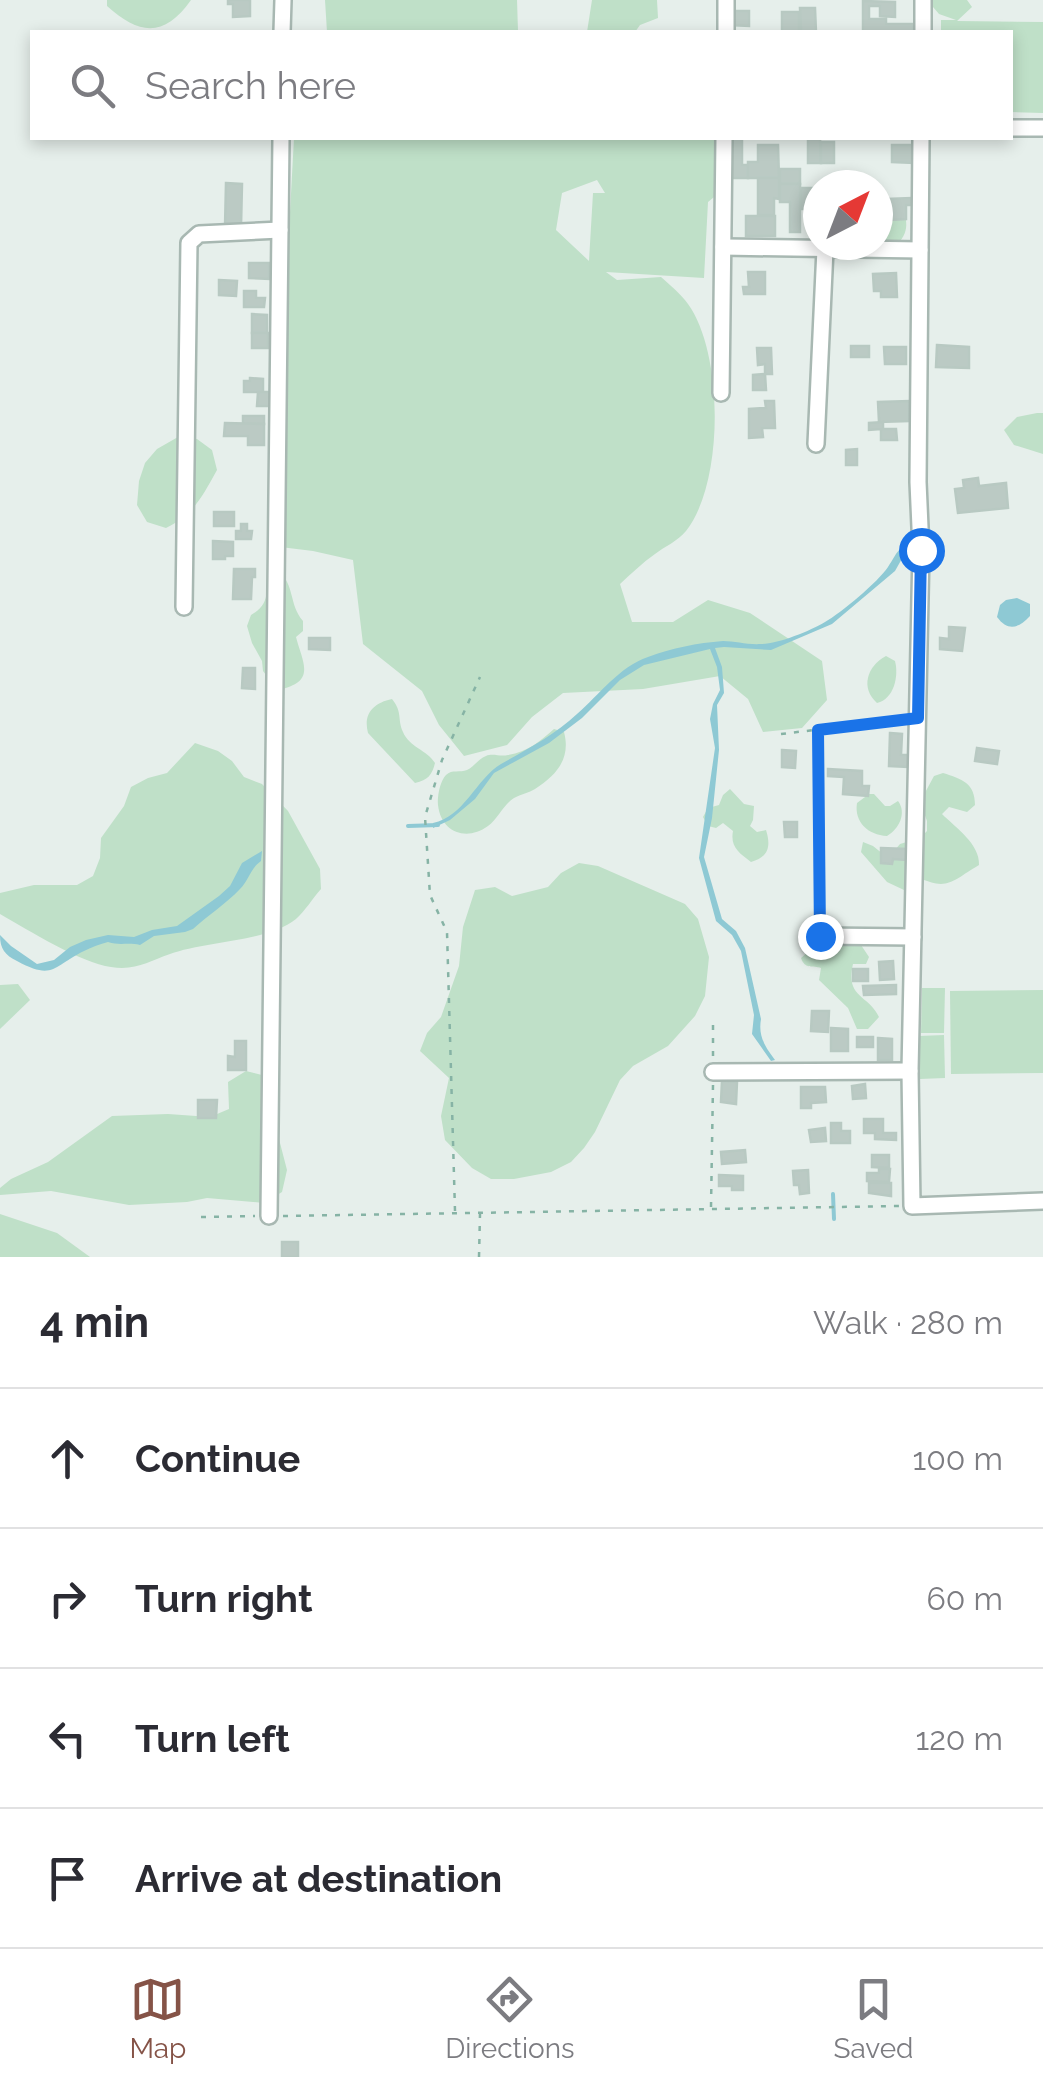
<!DOCTYPE html>
<html lang="en">
<head>
<meta charset="utf-8">
<style>
	:root { --surface:#fff; --page:#f7f7f7; --text:#2b2b33; --muted:#7c7c81; --line:#e1e1e2; --accent:#855347 }
	body { margin:0; font-family:Raleway,sans-serif; background:var(--page); color:var(--text) }
	.compass { position:absolute; left:803px; top:170px; width:90px; height:90px; border-radius:50%; background:var(--surface); box-shadow:0 5px 15px #0003; rotate:42deg }
	.stop { position:absolute; width:30px; height:30px; margin:-22px; border:8px solid #1a73e8; border-radius:50%; background:#fff }
	.stop.end { background:#1a73e8; border-color:#fff; box-shadow:0 2px 10px #0008 }
	.list { margin:0; padding:0; list-style:none }
	h2 { display:flex; justify-content:space-between; align-items:center; height:130px; margin:0; padding:0 40px; font-size:42px }
	h2 small { font-size:32px; font-weight:400; color:var(--muted) }
	.list li { display:grid; grid-template-columns:65px 1fr auto; gap:30px; align-items:center; box-sizing:border-box; height:140px; padding:0 40px; border-top:2px solid var(--line) }
	.list b { display:block; font-size:38px; white-space:nowrap }
	.list em { font-size:32px; font-style:normal; color:var(--muted) }
	.icon { flex:none; width:55px; height:55px; fill:none; stroke:currentColor; stroke-width:2; stroke-linecap:round; stroke-linejoin:round }
	.map { position:relative; flex:none; width:1043px; height:1257px; overflow:hidden }
	.search { position:absolute; background:var(--surface); box-shadow:0 5px 15px #0003; left:30px; right:30px; top:30px; height:110px; display:flex; align-items:center; gap:25px; box-sizing:border-box; padding:0 35px; border-radius:0px; color:var(--muted); font-size:38px }
	.sheet { height:690px; background:var(--surface) }
	nav { display:flex; justify-content:space-around; align-items:center; box-sizing:border-box; height:140px; border-top:2px solid var(--line); background:var(--surface); font-size:28px; color:var(--muted) }
	nav a { display:grid; justify-items:center; gap:5px }
	nav .on { color:var(--accent) }
	.map>svg:first-child { display:block }
</style>
</head>
<body>
<div class="map">
<svg width="1043" height="1257" viewBox="0 0 1043 1257">
	<rect width="100%" height="100%" fill="#e6efeb"/>
	<!-- green -->
	<g fill="#bfe0c8" fill-rule="evenodd">
		<path d="M107,0H191C165,37 140,36 107,6Z"/>
		<path d="M325,0H517L518,32H327Z"/>
		<path d="M592,0H657L658,18L640,25L635,32H587Z"/>
		<path d="M927,0H967L972,7L957,21L1043,22V113L1011,112L1010,32H941V20H956L939,14Z"/>
		<path d="M294,138H721L725,188L708,202L704,278L606,272L617,280L661,277C670,285 681,294 688,304C724,354 724,483 686,531C678,541 664,547 655,554C642,563 631,574 620,584L632,622H673L708,600L750,613L822,661L827,700L802,728L763,732L748,699L720,676L643,689L563,693L532,717L507,745L464,756L439,725L422,691L363,644L353,560L313,551L272,546ZM597,180L605,193H593L589,261L556,230L562,193Z"/>
		<path d="M878,205H901C909,222 909,236 893,247L878,243Z"/>
		<path d="M1037,413H1043V454L1014,445L1004,430L1017,417Z"/>
		<path d="M178,437L197,439L212,450L217,470C202,497 194,514 166,528L147,522L137,505L139,481L145,463L157,449Z"/>
		<path d="M277,569C296,586 288,603 303,621V631L296,637C303,664 317,682 277,690L263,671L262,661L252,643L247,626L251,615C275,602 260,586 277,569Z"/>
		<path d="M886,656L895,661C899,676 894,699 877,703C860,688 867,666 886,656Z"/>
		<path d="M392,699C403,713 397,718 403,732C409,747 427,750 435,763C432,775 428,780 415,783L368,733C363,714 373,703 392,699Z"/>
		<path d="M554,729L564,732C571,758 557,775 535,789C529,793 521,794 514,798C503,805 498,819 488,826C466,842 441,832 438,805C437,797 440,781 446,775C452,769 460,773 467,770C474,767 478,759 486,756C493,753 500,757 508,755C528,752 540,741 554,729Z"/>
		<path d="M195,743L218,751L232,761L244,777L262,784L288,811L320,869L321,889C313,898 305,911 296,919C267,942 205,941 170,954C149,961 136,971 111,967C81,963 28,930 0,914V893L34,885H77L93,876L100,858L101,838L124,806L131,787L148,778L167,773Z"/>
		<path d="M943,773C962,779 975,783 975,805L967,812L949,807L942,814C956,828 980,844 979,865C953,880 948,892 918,877L904,890L887,882L861,852L863,842L873,846L888,858L900,844L920,838L927,831V821L920,802L934,776Z"/>
		<path d="M730,789L744,804L754,806L753,820L750,826L757,832L766,830C771,846 769,857 751,862C739,853 730,847 733,831L723,823L716,828L708,826L703,817L708,808L719,805L723,795Z"/>
		<path d="M869,794H874L885,806H890L898,801C907,813 899,829 887,836C868,835 854,822 857,803Z"/>
		<path d="M579,863L598,866L685,904L698,919L709,957L705,996L695,1016L668,1046L633,1066L620,1080L595,1132L584,1148L571,1162L551,1172L514,1179H491L472,1168L445,1140L441,1116L449,1078L420,1051L427,1033L441,1017L459,966L463,927L475,890L495,887L512,896L548,887L561,873Z"/>
		<path d="M842,941L859,942L869,957L866,964H853C845,998 868,994 879,1017L868,1029H857L848,1008L819,980L821,968C813,965 805,970 801,958L808,952L815,955L817,952Z"/>
		<path d="M18,984L30,1000L0,1029V985Z"/>
		<path d="M922,988H945L944,1033H921Z"/>
		<path d="M1043,990V1073L951,1074L950,991Z"/>
		<path d="M944,1035L945,1078L920,1079L919,1036Z"/>
		<path d="M246,1071L278,1079L273,1116L287,1170L282,1192L264,1203L207,1198L187,1202L129,1205L51,1191L0,1195V1188L11,1179L48,1162L112,1116L168,1114L210,1117L229,1109L228,1082Z"/>
		<path d="M0,1214L57,1233L90,1257H0Z"/>
	</g>
	<!-- water -->
	<g fill="#8ec9d4">
		<path d="M914,541L913,546L904,555L895,571L832,624L771,650L724,647L715,648L722,667L724,693L717,705L719,750L712,818L704,857L722,919L736,931L745,948L761,1019C758,1036 765,1047 775,1060L771,1061L752,1034L754,1015L741,951L732,935L716,921L699,858L715,748L710,719L713,704L720,690L717,667L710,649L644,665L620,680L582,718L549,743L494,773L475,799L450,820L433,828V823C464,817 476,779 501,764C528,749 554,735 577,714C600,694 619,667 648,657C672,648 697,643 723,641C735,641 748,645 761,644C778,644 810,631 825,622C841,613 878,582 888,567C898,552 896,549 914,541Z"/>
		<path d="M1017,598L1030,604V616C1019,628 1008,632 997,617L1000,605L1006,600Z"/>
		<path d="M262,851L261,861C250,869 249,880 240,889C226,904 208,915 193,929L185,932L154,936L140,945C128,942 120,946 108,942C100,944 92,947 84,951C53,966 54,981 17,961C5,955 0,949 0,935L11,946L37,964L54,960L70,947L86,940L108,935L134,937L152,930L177,926L219,896L230,886L242,863Z"/>
	</g>
	<g fill="none" stroke-linecap="round" stroke-linejoin="round">
		<!-- stream -->
		<g stroke="#8ec9d4" stroke-width="4">
			<path d="M408,826L438,825"/>
			<path d="M833,1194L834,1219"/>
		</g>
	</g>
	<!-- building -->
	<g fill="#bbcac4" stroke="#b8c9c2" stroke-width="2.5">
		<path d="M228,0H250V16L233,17V4H228Z"/>
		<path d="M863,1L895,2V17L880,16V6H869V19H886V24H913V32H863Z"/>
		<path d="M800,8H815L816,32H801Z"/>
		<path d="M729,11H749V26L729,25Z"/>
		<rect x="782" y="12" width="17" height="20"/>
		<path d="M728,138H742V165H748V178H728Z"/>
		<path d="M808,138H820L821,163H808Z"/>
		<rect x="821" y="142" width="13" height="21"/>
		<path d="M758,145H778L779,178H748V162H758Z"/>
		<path d="M892,145H914V163L892,162Z"/>
		<rect x="780" y="169" width="20" height="15"/>
		<path d="M758,178H779V199L774,198V215H758Z"/>
		<path d="M226,183L242,184L241,227H225Z"/>
		<path d="M780,184H800V232H790V202H780Z"/>
		<rect x="801" y="188" width="17" height="21"/>
		<path d="M911,198L912,205H906V219L889,220L887,199Z"/>
		<rect x="746" y="216" width="29" height="20"/>
		<path d="M249,263H269V279L249,278Z"/>
		<path d="M748,272H765V294H744L743,287H749Z"/>
		<path d="M896,273L897,297H881V291H874L873,274Z"/>
		<path d="M219,280L237,281L236,296L219,295Z"/>
		<path d="M244,291H256V298H265L264,307H244Z"/>
		<path d="M252,314L267,315V333H252Z"/>
		<rect x="252" y="333" width="16" height="15"/>
		<path d="M937,345L969,347V368L936,367Z"/>
		<rect x="851" y="346" width="18" height="11"/>
		<path d="M884,347H906V364H885Z"/>
		<path d="M757,348H771L772,374H765V364L758,365Z"/>
		<path d="M765,374L766,390H753V375Z"/>
		<path d="M250,378L263,379V392H244V381H250Z"/>
		<path d="M258,392H270V406H257Z"/>
		<path d="M765,401H774L775,428H762L763,437L749,438V409L766,408Z"/>
		<path d="M909,401V421L879,422L878,402Z"/>
		<rect x="243" y="416" width="21" height="8"/>
		<path d="M883,422V429H896L897,440H881V429L869,430V423Z"/>
		<path d="M225,423L264,424V445H248V436H224Z"/>
		<path d="M857,449V465H846V450Z"/>
		<path d="M978,478L979,486L1006,483L1008,508L958,513L955,489L964,488L963,480Z"/>
		<rect x="214" y="512" width="20" height="14"/>
		<path d="M241,524H247V531H252L251,539H236V531H241Z"/>
		<path d="M213,541L233,542V556H225V559H213Z"/>
		<path d="M234,569H255V577H252L251,599H233Z"/>
		<path d="M949,627L965,628L962,651L940,649V638L949,639Z"/>
		<path d="M309,638H330V650L309,649Z"/>
		<path d="M243,668H255V689L242,688Z"/>
		<path d="M890,733L902,734L901,755H909L908,767L889,766Z"/>
		<path d="M977,748L999,751L997,764L975,761Z"/>
		<path d="M782,750L796,751L795,768L782,767Z"/>
		<path d="M828,769L862,771V786H869L868,796L843,794L844,777L828,776Z"/>
		<path d="M784,822H797V837H785Z"/>
		<path d="M881,848L907,849L906,860L893,859L892,864L881,863Z"/>
		<path d="M893,961L894,979L880,980L879,962Z"/>
		<rect x="853" y="969" width="15" height="12"/>
		<path d="M896,985V994L864,995L863,986Z"/>
		<path d="M812,1011H829L828,1032L811,1031Z"/>
		<path d="M831,1028L848,1029V1051H831Z"/>
		<rect x="857" y="1037" width="16" height="10"/>
		<path d="M878,1038L892,1039V1060H878Z"/>
		<path d="M235,1041H246V1070H228V1056L235,1057Z"/>
		<path d="M722,1081L737,1082L736,1104L721,1102Z"/>
		<path d="M865,1084L866,1098L853,1099L852,1086Z"/>
		<path d="M801,1087H825L826,1102L811,1103V1108H801Z"/>
		<path d="M198,1100H217L216,1118H198Z"/>
		<path d="M864,1119H883V1133H896V1140L875,1139V1133H864Z"/>
		<path d="M831,1123H841V1131H850V1143H831Z"/>
		<path d="M825,1128L826,1141L811,1142L809,1130Z"/>
		<path d="M745,1150L746,1162L722,1164L721,1152Z"/>
		<path d="M872,1155H889V1168L872,1167Z"/>
		<path d="M879,1169H890L889,1182L867,1181V1173H879Z"/>
		<path d="M808,1170L809,1193L800,1194L799,1185H794L793,1171Z"/>
		<path d="M719,1175L743,1176V1190H732V1186H719Z"/>
		<path d="M869,1183H891V1196L869,1193Z"/>
		<rect x="282" y="1242" width="16" height="15"/>
	</g>
	<g fill="none" stroke-linecap="round" stroke-linejoin="round">
		<defs>
			<g id="minor">
				<path d="M282,32L283,0"/>
				<path d="M726,32V0"/>
				<path d="M923,32V0"/>
				<path d="M1010,128H1043"/>
				<path d="M921,138L918,482L921,550L910,1071L912,1206L1043,1201"/>
				<path d="M723,247L920,250"/>
				<path d="M721,393L724,138"/>
				<path d="M816,444L825,249"/>
				<path d="M184,607L189,243L199,234L280,230"/>
				<path d="M820,936L913,937"/>
				<path d="M713,1072L910,1071"/>
				<path d="M269,1216L281,138"/>
			</g>
		</defs>
		<!-- minor casing -->
		<use href="#minor" stroke="#a8b8b2" stroke-width="20"/>
		<!-- path -->
		<g stroke="#86b3a5" stroke-width="2.5" stroke-dasharray="5 8" stroke-linecap="butt">
			<path d="M818,730L820,923"/>
			<path d="M781,734L906,719"/>
			<path d="M713,1025V1057"/>
			<path d="M711,1207L713,1085"/>
			<path d="M455,1211L447,932L430,895L425,817L442,760L480,677"/>
			<path d="M283,1216L900,1206"/>
			<path d="M201,1217L255,1216"/>
			<path d="M479,1257L480,1214"/>
		</g>
		<!-- minor -->
		<use href="#minor" stroke="#fff" stroke-width="15"/>
	</g>
	<g fill="none" stroke-linecap="round" stroke-linejoin="round">
		<!-- route -->
		<path stroke="#1a73e8" stroke-width="12" d="M820,936L818,730L918,718L921,550"/>
	</g>
</svg>
<svg class="compass" viewBox="-18 -18 36 36"><path d="M0-13l5 13h-10z" fill="#e53935"/><path d="M0 13l5-13h-10z" fill="#7c7c81"/></svg>
<div class="stop" style="left:921px;top:550px"></div>
<div class="stop end" style="left:820px;top:936px"></div>
<div class="search"><svg class="icon" aria-label="search" viewBox="0 0 24 24"><circle cx="10" cy="10" r="6"/><path d="M15 15l6 6"/></svg>Search here</div>
</div>
<section class="sheet">
<h2>4 min<small>Walk · 280 m</small></h2>
<ul class="list">
<li><svg class="icon" aria-label="ahead" viewBox="0 0 24 24"><path d="M12 20V5M6 11l6-6 6 6"/></svg><div><b>Continue</b></div><em>100 m</em></li>
<li><svg class="icon" aria-label="right" viewBox="0 0 24 24"><path d="M7 20v-9h11M14 6l5 5-5 5"/></svg><div><b>Turn right</b></div><em>60 m</em></li>
<li><svg class="icon" aria-label="left" viewBox="0 0 24 24"><path d="M17 20v-9H6M10 6l-5 5 5 5"/></svg><div><b>Turn left</b></div><em>120 m</em></li>
<li><svg class="icon" aria-label="arrive" viewBox="0 0 24 24"><path d="M6 21V4h12l-3 4 3 4H6"/></svg><div><b>Arrive at destination</b></div></li>
</ul>
</section>
<nav>
<a class="on"><svg class="icon" aria-label="map" viewBox="0 0 24 24"><path d="M3 6l6-2 6 2 6-2v14l-6 2-6-2-6 2zM9 4v14M15 6v14"/></svg>Map</a>
<a><svg class="icon" aria-label="directions" viewBox="0 0 24 24"><path d="M12 3l9 9-9 9-9-9zM9 14v-3h6M13 9l2 2-2 2"/></svg>Directions</a>
<a><svg class="icon" aria-label="saved" viewBox="0 0 24 24"><path d="M7 4h10v16l-5-4-5 4z"/></svg>Saved</a>
</nav>
</body>
</html>
